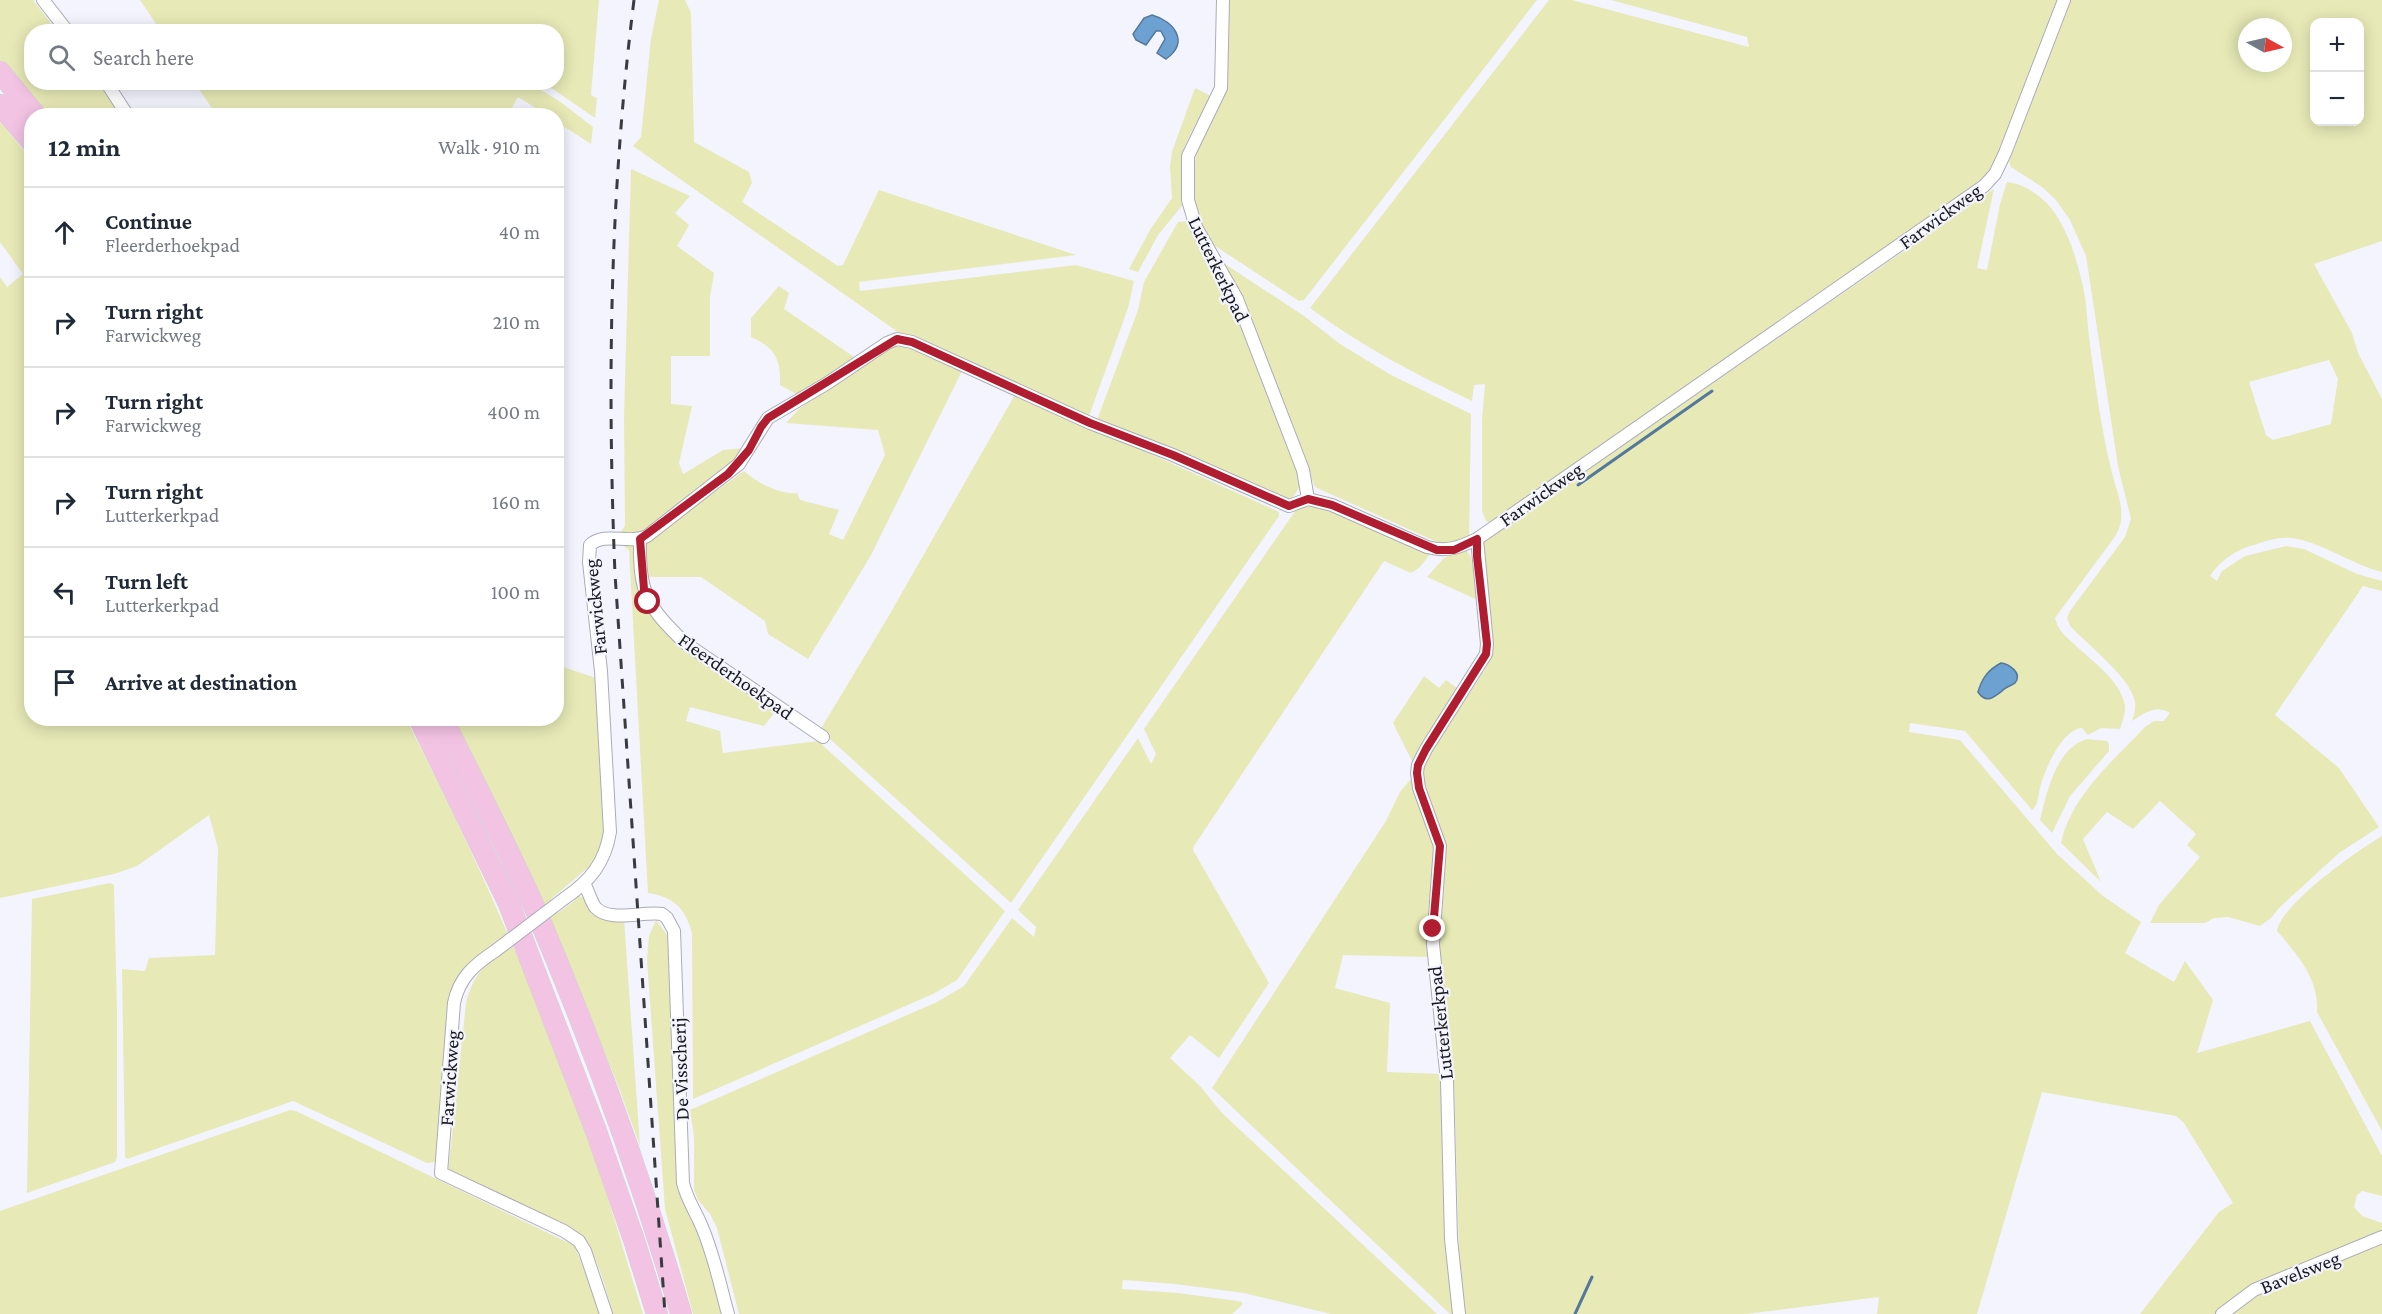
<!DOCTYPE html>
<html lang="en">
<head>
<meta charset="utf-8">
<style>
	:root { --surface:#fff; --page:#f2f2f3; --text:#1f2937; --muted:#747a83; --line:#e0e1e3 }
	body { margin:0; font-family:"Crimson Pro",serif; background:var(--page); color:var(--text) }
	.controls { position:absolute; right:18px; top:18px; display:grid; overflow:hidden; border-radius:12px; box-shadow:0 3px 15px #0003 }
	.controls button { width:54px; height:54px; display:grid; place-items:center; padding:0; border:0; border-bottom:2px solid var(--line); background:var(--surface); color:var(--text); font:30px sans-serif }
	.compass { position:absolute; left:2238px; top:18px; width:54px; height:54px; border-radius:50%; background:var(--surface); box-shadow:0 3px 15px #0003; rotate:98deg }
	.stop { position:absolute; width:18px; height:18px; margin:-14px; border:4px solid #b01c30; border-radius:50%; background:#fff }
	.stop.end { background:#b01c30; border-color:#fff; box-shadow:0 2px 6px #0008 }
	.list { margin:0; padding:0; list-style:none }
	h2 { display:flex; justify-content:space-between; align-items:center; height:78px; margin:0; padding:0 24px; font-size:26px }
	h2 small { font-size:20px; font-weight:400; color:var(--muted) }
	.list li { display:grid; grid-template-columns:39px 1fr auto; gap:18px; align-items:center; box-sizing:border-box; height:90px; padding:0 24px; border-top:2px solid var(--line) }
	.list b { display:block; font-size:22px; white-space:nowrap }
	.list p { margin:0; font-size:20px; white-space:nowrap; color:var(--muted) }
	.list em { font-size:20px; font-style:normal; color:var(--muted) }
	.icon { flex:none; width:33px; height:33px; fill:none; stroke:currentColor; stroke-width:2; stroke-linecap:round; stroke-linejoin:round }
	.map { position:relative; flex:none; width:2382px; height:1314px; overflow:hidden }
	.search { position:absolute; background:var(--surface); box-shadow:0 3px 15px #0003; left:24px; top:24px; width:540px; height:66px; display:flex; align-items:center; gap:15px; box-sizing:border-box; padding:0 21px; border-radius:24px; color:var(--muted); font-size:22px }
	.panel { position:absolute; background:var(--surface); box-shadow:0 3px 15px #0003; left:24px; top:108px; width:540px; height:618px; border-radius:24px }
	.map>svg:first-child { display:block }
</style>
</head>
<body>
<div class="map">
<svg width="2382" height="1314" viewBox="0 0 2382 1314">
	<rect width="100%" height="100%" fill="#f3f4fe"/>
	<!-- green -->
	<g fill="#e7eab6" fill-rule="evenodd">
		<path d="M0,0H33L57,31L32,32V82L97,83L121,115H46L0,61Z"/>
		<path d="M140,0H599L591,95L597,98L595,118L544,83L556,82V32L161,31Z"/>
		<path d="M659,0H685L691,13L694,142L749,172L752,183L742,202L838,266L843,265L879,190L1076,255L859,282L860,291L1076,265L1134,281L1128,308L1089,416L898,332L633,146L641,137L651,39Z"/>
		<path d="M1227,0H1537L1304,300L1299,301L1212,244L1194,210L1193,176L1196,156L1199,142L1218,103Z"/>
		<path d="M1549,0H1572L1749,47L1747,37L1611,0H2060L2002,152L1982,186L1493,524L1486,521L1482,511V420L1485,384L1474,385L1472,401C1415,374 1361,346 1310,308Z"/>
		<path d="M2071,0H2382V241L2314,264L2352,333L2358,353L2382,399V572C2353,565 2319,541 2291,538C2278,537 2266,541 2254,545C2235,550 2221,560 2210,576L2217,581L2222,571L2245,556L2286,546L2304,549L2357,574L2382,581V591L2363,586L2275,715L2339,768L2379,827L2339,853L2279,908L2271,918L2260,926L2228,917L2214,918L2205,923H2150L2159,905L2200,857L2187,845L2196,834L2160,801L2133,829L2107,812L2083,839L2101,882L2061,843C2071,796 2113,761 2145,727L2154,721H2164L2170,713C2156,704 2145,713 2132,721C2134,715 2136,709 2135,702C2131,678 2087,644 2070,626L2067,618L2070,611L2125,537L2131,519L2118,466L2086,256L2070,220L2056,200L2042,187L2011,167L2009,162L2063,17ZM2314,22H2360V122H2314ZM2247,27H2283V63H2247ZM2329,360L2338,379L2331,424L2273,440L2266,435L2249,382Z"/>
		<path d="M195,83H530L562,103L593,127L591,144L557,122L556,116L547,115L518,97L508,115L217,116Z"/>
		<path d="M1195,88L1211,96C1189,142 1173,146 1185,202L1158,235L1138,272L1129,269L1150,230L1172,198L1170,167L1172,152Z"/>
		<path d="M0,122L31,159L32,718L406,719C471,845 529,976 578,1110C603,1177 622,1246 643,1314H613C605,1288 599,1258 582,1237L448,1173L466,1003C471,981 482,965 501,955L496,941L461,973L435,1162L427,1163L293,1101L127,1159L125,1157L122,969L145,971L149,958L215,955L218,848L209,815L137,866L114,874L0,898V277L7,287L23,274L0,242Z"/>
		<path d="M631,169L690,196L675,213L689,225L677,246L714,273L710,297V356H671V404L692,406L679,463L683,474L723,450L754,447L644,533H620L625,526L624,417Z"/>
		<path d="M2007,182C2027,184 2048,200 2058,218C2069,236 2076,257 2081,278C2086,296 2087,317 2089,337C2095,382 2101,429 2112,473C2117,493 2128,515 2116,535L2055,618C2058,630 2065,636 2074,644C2092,661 2120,680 2125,705C2126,713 2122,722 2120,729L2101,728L2088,735L2082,728C2063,729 2046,767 2041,784C2038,793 2039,805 2032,810L1965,731L1910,723L1909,732L1960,740L2057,854L2103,896L2141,922L2125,953L2174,982L2185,961L2213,1000L2197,1053L2310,1021L2382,1156V1196L2362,1191L2357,1195L2354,1207L2362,1216L2382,1223V1234L2242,1292L2215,1314H2140L2219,1212L2233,1203L2184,1123L2176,1116L2042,1092L1977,1314H1877L1879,1297L1746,1314H1465L1459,1255L1454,1082L1438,937L1444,845C1439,817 1423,793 1423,765L1488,665L1491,649L1481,543L1994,189L1977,268L1987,270L2000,204Z"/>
		<path d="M1187,221L1226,288L1302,483L1289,503L1097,420L1138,310L1144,282L1178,222Z"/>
		<path d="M1225,264L1304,316L1340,344L1391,375L1471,414L1469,537L1446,544L1437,542L1315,487L1247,310Z"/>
		<path d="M779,286L789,293L784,309L857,359L800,396L780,385C781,359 775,348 751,337V318Z"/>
		<path d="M901,341L963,369L870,557L808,659L768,634L765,621L701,577H644V543L744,471C756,482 780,495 797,493L800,500L839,510L829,534L843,540L885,455L878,430L786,423L800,408Z"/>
		<path d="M1016,393L1279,512V516L1011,903L820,730L887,619Z"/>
		<path d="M1307,494L1432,552L1419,568L1411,573L1384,561L1194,846L1193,850L1269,983L1219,1058L1190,1035L1170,1058L1201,1087L1222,1113L1437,1314H1331L1244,1293L1175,1284L1123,1280L1122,1289L1178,1293L1237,1301L1242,1302V1305L1232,1314H739L717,1228L710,1214L698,1200L694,1190V1137L690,1110L937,1002L964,986L1012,918L1034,937L1036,927L1018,910L1138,738L1151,764L1156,754L1144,729Z"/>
		<path d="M621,544H634L647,605L776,711L764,726L690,707L686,721L720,731L723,753L818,741L1005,911L957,980L933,994L693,1099L692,933C686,909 674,897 648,893L629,550Z"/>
		<path d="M1463,549L1467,551L1471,558L1480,601L1427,577L1444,558Z"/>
		<path d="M557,665L596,678L604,834L597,860L551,899L558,913L574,901L576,896H579L624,919L640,1146L619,1088L572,971L450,719L556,718Z"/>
		<path d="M1424,676L1439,688L1446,680L1461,691L1413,763L1393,723Z"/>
		<path d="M2087,739L2107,741L2109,744V751L2070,796L2052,833L2040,820C2047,792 2056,748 2087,739Z"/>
		<path d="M1411,779L1414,781L1435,846L1430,957L1343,955L1335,988L1390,1003L1387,1072L1443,1074L1456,1314H1450L1212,1088L1386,821L1400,792Z"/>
		<path d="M2382,836V1131L2317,1012C2319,979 2298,955 2277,931C2281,904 2358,850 2382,836Z"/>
		<path d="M110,883L114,885L117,1012V1157L115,1162L27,1193L32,899Z"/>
		<path d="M656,920L671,940L679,1185L706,1251L723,1314H693L665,1209L647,960L649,936Z"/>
		<path d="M290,1110L296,1111L575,1246L601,1314H0V1211Z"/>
		<path d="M2382,1244V1314H2231C2276,1280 2330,1264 2382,1244Z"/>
	</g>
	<!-- water -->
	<g fill="#6ca1d1" stroke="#53789b" stroke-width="1.5">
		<path d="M1152,15C1174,21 1190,42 1166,59L1157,53L1165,39L1161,31H1156L1146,45L1136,40L1133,34L1144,18Z"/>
		<path d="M2001,663C2009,664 2023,673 2015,683C2011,686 2005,687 2002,691C1993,698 1986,704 1978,692C1982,678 1988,670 2001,663Z"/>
	</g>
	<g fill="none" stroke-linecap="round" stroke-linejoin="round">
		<!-- stream -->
		<g stroke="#53789b" stroke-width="3">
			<path d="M1578,485L1712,391"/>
			<path d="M1575,1314L1592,1277"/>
		</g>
		<defs>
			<g id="minor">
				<path d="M43,0L68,32"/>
				<path d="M1223,0L1221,88L1188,156V200L1196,227L1237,299L1303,470L1308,499"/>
				<path d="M106,82L128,116"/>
				<path d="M640,539C639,594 647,606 685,643L823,737"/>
				<path d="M585,885C588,891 591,901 595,907C609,923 643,911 662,914L667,918L674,931L683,1183C687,1200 696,1212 702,1227C714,1255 720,1285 728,1314"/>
				<path d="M565,898C590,881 605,863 610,832L601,671L589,562L590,545C605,531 630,545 647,536L739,464L768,418L826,384L887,343L897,339L912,342L1090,423L1173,455L1289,506L1308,499L1332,505L1427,547C1447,552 1458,548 1477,539L1984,186L1995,174L2005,153L2064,0"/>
				<path d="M495,951C474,965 459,978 454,1003L441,1173L564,1231L579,1241L585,1251L606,1314"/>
				<path d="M1459,1314L1451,1239L1447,1081L1433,944L1440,846L1419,788L1417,773L1418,765L1426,749L1486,654L1487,644L1477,539"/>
				<path d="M2222,1314L2254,1290L2382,1237"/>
			</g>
			<g id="motorway">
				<path d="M0,72L36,116"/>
				<path d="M0,105L32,142"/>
				<path d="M419,718L509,904L596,1131L634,1240L657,1314"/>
				<path d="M442,718C474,782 507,846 536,911C592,1042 641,1177 681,1314"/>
			</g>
		</defs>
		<!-- minor casing -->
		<use href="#minor" stroke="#abacb7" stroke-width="14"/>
		<!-- motorway casing -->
		<use href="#motorway" stroke="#d1d1d2" stroke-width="22"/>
		<!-- minor -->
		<use href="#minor" stroke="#fff" stroke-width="12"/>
		<!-- motorway -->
		<use href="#motorway" stroke="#f3c3e4" stroke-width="21"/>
		<!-- rail -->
		<path stroke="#3a3b40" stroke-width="3" stroke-dasharray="10 10" stroke-linecap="butt" d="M634,0C610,191 607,381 615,574L665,1314"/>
		<defs>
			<path id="minor-bridge" d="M495,951L565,898"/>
		</defs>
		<!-- minor-bridge casing -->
		<use href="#minor-bridge" stroke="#abacb7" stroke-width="14" stroke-linecap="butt"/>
		<!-- minor-bridge -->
		<use href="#minor-bridge" stroke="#fff" stroke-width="12"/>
	</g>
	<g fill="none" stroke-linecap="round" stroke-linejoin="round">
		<!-- route -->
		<path stroke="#b01c30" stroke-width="8" d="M648,602L644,589L640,539L728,474L749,450L761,427L768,418L897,339L912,342L1090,423L1173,455L1289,506L1308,499L1332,505L1437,550H1454L1477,539V556L1487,644L1486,654L1426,749L1418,765L1417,773L1419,788L1440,846L1433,929"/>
	</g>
	<g text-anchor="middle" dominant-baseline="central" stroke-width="4.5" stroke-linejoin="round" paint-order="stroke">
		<!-- street labels -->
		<g font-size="20" fill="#18191d" stroke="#f3f4fe">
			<text transform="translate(1940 216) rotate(-36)">Farwickweg</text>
			<text transform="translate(1219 269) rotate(64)">Lutterkerkpad</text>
			<text transform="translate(1541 494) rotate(-35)">Farwickweg</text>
			<text transform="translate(595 607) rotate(-96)">Farwickweg</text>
			<text transform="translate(736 676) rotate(35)">Fleerderhoekpad</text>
			<text transform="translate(1440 1023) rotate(-96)">Lutterkerkpad</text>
			<text transform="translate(680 1069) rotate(-92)">De Visscherij</text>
			<text transform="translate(449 1078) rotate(-86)">Farwickweg</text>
			<text transform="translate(2300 1272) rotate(-22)">Bavelsweg</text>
		</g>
	</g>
</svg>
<div class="controls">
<button>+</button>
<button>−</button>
</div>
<svg class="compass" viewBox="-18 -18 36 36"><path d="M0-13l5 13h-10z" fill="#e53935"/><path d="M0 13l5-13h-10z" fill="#747a83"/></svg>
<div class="stop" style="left:648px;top:602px"></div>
<div class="stop end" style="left:1433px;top:929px"></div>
<div class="search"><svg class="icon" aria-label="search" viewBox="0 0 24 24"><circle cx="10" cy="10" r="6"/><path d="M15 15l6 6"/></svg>Search here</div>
<section class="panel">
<h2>12 min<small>Walk · 910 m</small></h2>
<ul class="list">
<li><svg class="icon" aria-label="ahead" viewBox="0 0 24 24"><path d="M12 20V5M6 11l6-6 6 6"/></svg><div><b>Continue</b><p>Fleerderhoekpad</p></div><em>40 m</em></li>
<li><svg class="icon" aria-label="right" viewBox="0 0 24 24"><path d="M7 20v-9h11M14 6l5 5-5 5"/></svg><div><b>Turn right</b><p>Farwickweg</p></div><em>210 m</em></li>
<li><svg class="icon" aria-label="right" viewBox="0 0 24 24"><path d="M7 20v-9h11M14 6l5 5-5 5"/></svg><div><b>Turn right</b><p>Farwickweg</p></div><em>400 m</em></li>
<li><svg class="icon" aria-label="right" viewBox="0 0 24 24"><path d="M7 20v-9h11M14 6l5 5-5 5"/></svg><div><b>Turn right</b><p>Lutterkerkpad</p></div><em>160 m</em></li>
<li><svg class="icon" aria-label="left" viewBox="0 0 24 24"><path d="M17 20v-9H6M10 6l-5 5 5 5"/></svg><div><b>Turn left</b><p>Lutterkerkpad</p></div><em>100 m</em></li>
<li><svg class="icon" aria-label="arrive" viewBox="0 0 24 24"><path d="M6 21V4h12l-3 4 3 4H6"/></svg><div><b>Arrive at destination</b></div></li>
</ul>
</section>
</div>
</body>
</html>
